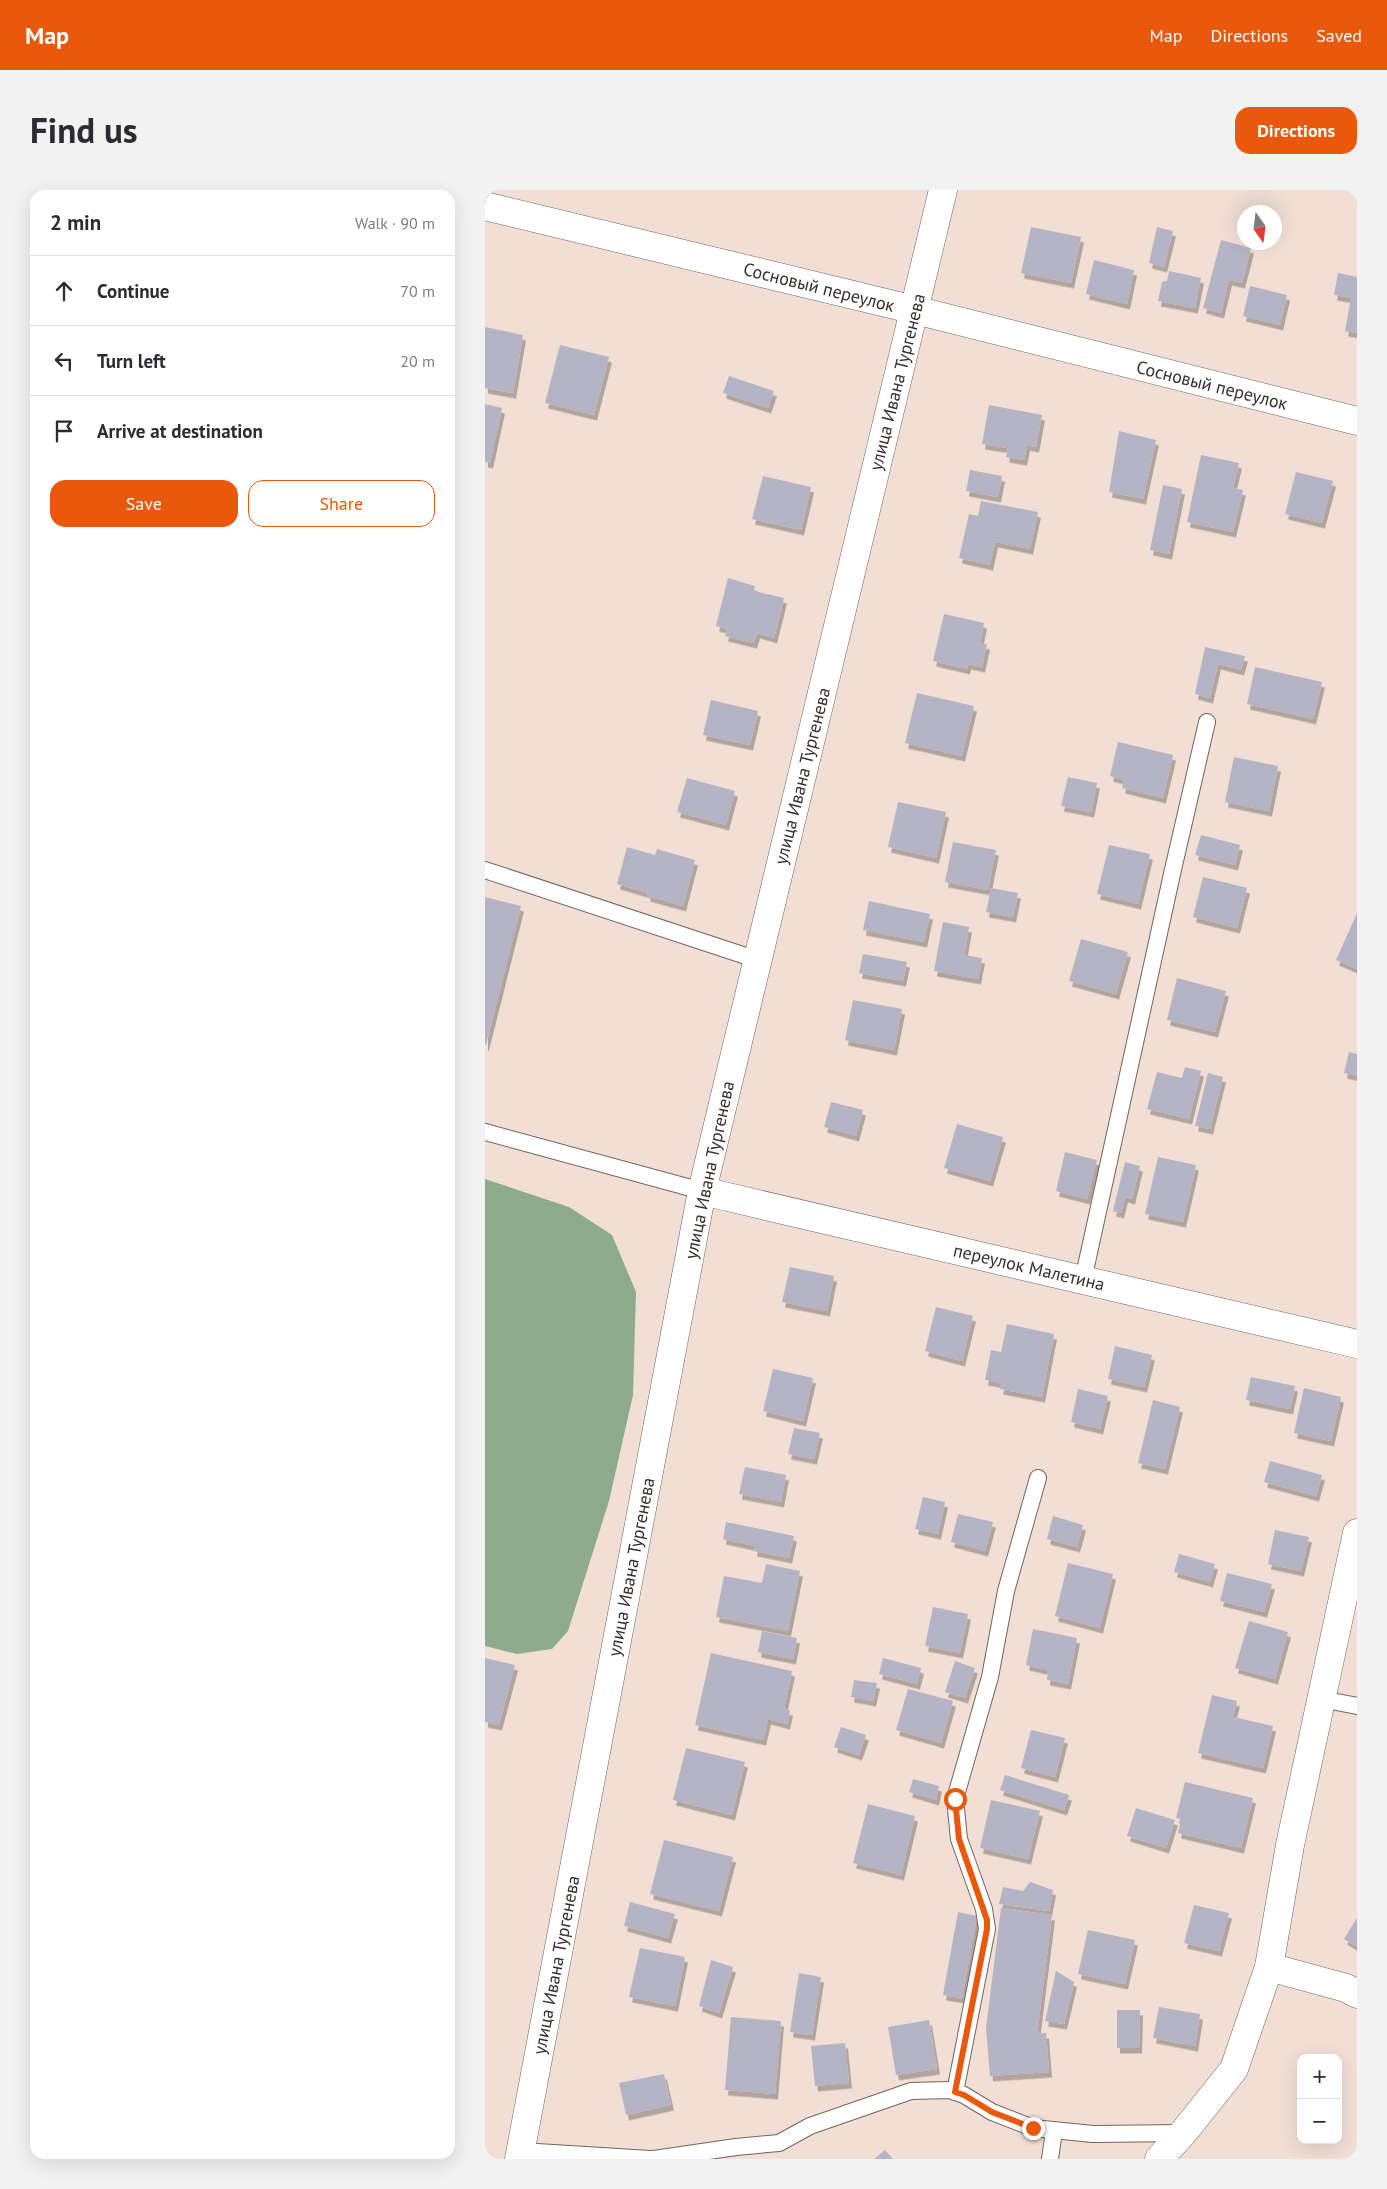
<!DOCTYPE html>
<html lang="en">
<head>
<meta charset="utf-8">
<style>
	:root { --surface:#fff; --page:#f2f2f3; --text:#2b2b33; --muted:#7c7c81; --line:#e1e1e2; --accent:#ea580c }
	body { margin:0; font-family:"PT Sans",sans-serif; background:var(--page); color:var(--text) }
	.controls { position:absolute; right:15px; bottom:15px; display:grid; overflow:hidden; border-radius:10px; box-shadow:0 5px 20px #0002 }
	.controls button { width:45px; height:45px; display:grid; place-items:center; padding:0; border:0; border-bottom:1px solid var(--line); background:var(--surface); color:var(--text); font:25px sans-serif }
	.compass { position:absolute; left:752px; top:15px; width:45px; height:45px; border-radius:50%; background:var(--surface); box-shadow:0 5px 20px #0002; rotate:166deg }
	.stop { position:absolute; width:15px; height:15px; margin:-11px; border:4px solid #ea580c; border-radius:50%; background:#fff }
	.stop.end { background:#ea580c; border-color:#fff; box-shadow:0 1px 5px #0008 }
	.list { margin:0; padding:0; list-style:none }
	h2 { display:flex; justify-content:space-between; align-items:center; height:65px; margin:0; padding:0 20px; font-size:21px }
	h2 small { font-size:16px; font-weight:400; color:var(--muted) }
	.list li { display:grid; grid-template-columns:32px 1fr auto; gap:15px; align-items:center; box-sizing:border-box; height:70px; padding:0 20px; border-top:1px solid var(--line) }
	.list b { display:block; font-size:19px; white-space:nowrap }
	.list em { font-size:16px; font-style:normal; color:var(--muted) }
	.actions { display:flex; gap:10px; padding:15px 20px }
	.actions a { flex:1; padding:11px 0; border:1px solid var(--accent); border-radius:15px; text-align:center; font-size:18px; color:var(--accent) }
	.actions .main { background:var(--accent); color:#fff }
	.icon { flex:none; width:28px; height:28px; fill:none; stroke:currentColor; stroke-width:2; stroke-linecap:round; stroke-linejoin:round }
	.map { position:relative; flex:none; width:872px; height:1969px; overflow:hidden; border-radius:15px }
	header { display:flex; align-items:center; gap:30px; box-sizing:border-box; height:70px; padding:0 25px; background:var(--accent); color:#fff }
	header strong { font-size:24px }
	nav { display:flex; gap:28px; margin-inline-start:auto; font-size:18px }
	.intro { display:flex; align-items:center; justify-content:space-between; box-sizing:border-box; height:120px; padding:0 30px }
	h1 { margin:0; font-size:35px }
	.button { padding:12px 22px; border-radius:15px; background:var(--accent); color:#fff; font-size:18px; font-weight:700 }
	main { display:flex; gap:30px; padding:0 30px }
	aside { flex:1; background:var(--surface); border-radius:15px; box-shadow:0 5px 20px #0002 }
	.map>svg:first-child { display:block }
</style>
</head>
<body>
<header>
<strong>Map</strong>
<nav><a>Map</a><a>Directions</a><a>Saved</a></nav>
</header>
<div class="intro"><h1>Find us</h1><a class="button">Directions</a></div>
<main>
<aside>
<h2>2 min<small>Walk · 90 m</small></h2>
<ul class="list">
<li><svg class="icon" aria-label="ahead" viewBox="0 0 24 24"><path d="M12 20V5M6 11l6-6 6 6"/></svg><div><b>Continue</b></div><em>70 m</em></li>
<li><svg class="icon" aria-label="left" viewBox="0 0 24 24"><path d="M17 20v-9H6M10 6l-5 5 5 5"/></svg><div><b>Turn left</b></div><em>20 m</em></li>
<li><svg class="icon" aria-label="arrive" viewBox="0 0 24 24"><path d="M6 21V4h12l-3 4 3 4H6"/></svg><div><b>Arrive at destination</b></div></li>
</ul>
<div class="actions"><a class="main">Save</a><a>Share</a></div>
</aside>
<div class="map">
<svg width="872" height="1969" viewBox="0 0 872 1969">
	<defs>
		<filter id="shadow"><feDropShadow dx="3" dy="5.5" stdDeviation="0" flood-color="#0004"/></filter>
	</defs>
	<rect width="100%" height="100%" fill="#f1dfd6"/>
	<!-- forest -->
	<path fill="#8fab8d" d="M0,989L84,1017L127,1045L151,1102L148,1205L124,1311L83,1441L67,1459L32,1464L0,1456Z"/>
	<!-- building -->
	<g fill="#b5b4c4" filter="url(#shadow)">
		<path d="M546,37L596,47L586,93L536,83Z"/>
		<path d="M672,37L688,41L679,77L664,73Z"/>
		<path d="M736,50L766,58L757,93L744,90L736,123L718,118Z"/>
		<path d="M609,70L649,80L642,114L601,104Z"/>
		<path d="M684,81L716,88L710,118L673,111L677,92L682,91Z"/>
		<path d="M853,83L872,87V143L860,141L866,108L849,105Z"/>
		<path d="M765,96L802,105L795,135L758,126Z"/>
		<path d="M0,137L38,145L28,203L0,198Z"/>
		<path d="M75,155L124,167L109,225L60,213Z"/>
		<path d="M244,186L289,201L283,218L238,203Z"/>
		<path d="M0,214L17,218L5,273L0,272Z"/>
		<path d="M504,215L557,225L551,257L542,255L539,270L521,267L523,258L497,254Z"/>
		<path d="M634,241L671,250L658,309L624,302Z"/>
		<path d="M716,265L754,273L748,298L758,300L748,342L702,332Z"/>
		<path d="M485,280L517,286L513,307L481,301Z"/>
		<path d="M811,282L848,291L837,333L800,324Z"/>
		<path d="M278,286L326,297L316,340L267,329Z"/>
		<path d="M678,295L697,299L684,364L665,360Z"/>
		<path d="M496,311L553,322L545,359L510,352L505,375L474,368L484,324L493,326Z"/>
		<path d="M243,388L270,396L269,401L299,408L289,448L272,443L269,453L240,446L242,439L231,436Z"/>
		<path d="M459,424L499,433L495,453L502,454L497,477L483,474L482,479L448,471Z"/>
		<path d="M720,457L760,466L756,480L733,474L725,508L710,504Z"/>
		<path d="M770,477L837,492L828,529L762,514Z"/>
		<path d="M432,503L489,516L477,566L420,553Z"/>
		<path d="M226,510L273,521L265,555L218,545Z"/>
		<path d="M633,552L688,565L678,608L637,598L639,590L625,586Z"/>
		<path d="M749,567L793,576L784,621L740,612Z"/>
		<path d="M583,587L612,593L606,622L576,616Z"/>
		<path d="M202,588L250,601L241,635L192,622Z"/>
		<path d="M413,612L461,622L451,668L403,657Z"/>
		<path d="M716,645L755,655L750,675L710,665Z"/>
		<path d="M468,652L511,660L503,700L460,692Z"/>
		<path d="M624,655L665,664L653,714L612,704Z"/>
		<path d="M142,657L170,665L172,659L210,670L198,716L162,706L163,703L132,694Z"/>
		<path d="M718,687L762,698L752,738L708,727Z"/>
		<path d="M506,698L533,703L528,727L501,722Z"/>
		<path d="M0,707L36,716L1,855H0Z"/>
		<path d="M384,711L445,724L439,752L378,740Z"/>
		<path d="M872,723V779L851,770Z"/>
		<path d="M458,732L484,737L479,765L497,768L493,789L449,781Z"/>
		<path d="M596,749L643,762L631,804L584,791Z"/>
		<path d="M378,764L422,772L418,791L374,783Z"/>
		<path d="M692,788L741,801L730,842L682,830Z"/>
		<path d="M368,810L417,819L409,860L360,850Z"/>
		<path d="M864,862L872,864V886L859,883Z"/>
		<path d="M700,877L716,881L704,929L662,919L672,882L697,888Z"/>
		<path d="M723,883L738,887L725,939L710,936Z"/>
		<path d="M346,912L378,920L371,946L339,937Z"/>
		<path d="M472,934L518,947L505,991L459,978Z"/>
		<path d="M580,962L612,970L602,1009L571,1001Z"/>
		<path d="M673,967L711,975L698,1032L660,1024Z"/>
		<path d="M640,972L655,976L647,1009L640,1007L636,1023L628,1021Z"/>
		<path d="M305,1077L349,1086L342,1121L297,1112Z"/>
		<path d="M451,1117L488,1126L477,1171L440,1161Z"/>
		<path d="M522,1134L569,1144L557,1207L515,1199L517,1193L500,1190L506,1160L516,1162Z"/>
		<path d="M630,1156L667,1165L659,1197L623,1189Z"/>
		<path d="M288,1179L328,1188L318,1231L278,1221Z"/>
		<path d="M766,1187L810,1196L805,1219L761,1210Z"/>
		<path d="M819,1198L856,1207L846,1251L809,1243Z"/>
		<path d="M593,1199L623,1206L615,1239L586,1232Z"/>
		<path d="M668,1210L695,1217L680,1279L653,1273Z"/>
		<path d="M309,1238L335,1243L329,1269L303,1264Z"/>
		<path d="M785,1271L837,1285L831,1306L779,1292Z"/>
		<path d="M260,1277L301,1285L296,1312L254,1304Z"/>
		<path d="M438,1307L460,1312L453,1344L430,1339Z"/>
		<path d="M473,1324L508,1332L500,1361L466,1352Z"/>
		<path d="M568,1326L598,1335L592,1357L562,1349Z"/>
		<path d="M241,1332L309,1346L304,1368L269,1361L270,1356L238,1349Z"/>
		<path d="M790,1340L824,1347L816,1381L783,1374Z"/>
		<path d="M694,1364L730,1374L725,1392L689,1382Z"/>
		<path d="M583,1373L628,1384L615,1438L570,1426Z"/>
		<path d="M281,1374L315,1381L303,1441L231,1427L239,1386L277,1393Z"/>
		<path d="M742,1383L787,1394L779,1422L735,1411Z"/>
		<path d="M448,1417L483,1424L475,1463L440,1456Z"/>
		<path d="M764,1431L803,1442L790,1489L750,1478Z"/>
		<path d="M548,1439L592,1448L583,1494L562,1490L563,1480L541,1475Z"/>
		<path d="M277,1441L312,1448L308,1469L273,1462Z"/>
		<path d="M226,1463L307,1481L299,1519L305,1520L302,1534L283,1529L278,1550L210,1535Z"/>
		<path d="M0,1468L30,1475L14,1535L0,1532Z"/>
		<path d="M398,1468L436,1478L432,1494L394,1484Z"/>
		<path d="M470,1471L490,1478L480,1508L460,1502Z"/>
		<path d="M369,1490L392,1493L388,1511L366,1507Z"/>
		<path d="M423,1499L468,1511L456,1553L411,1540Z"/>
		<path d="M727,1505L752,1511L748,1527L788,1536L778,1578L713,1563Z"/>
		<path d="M356,1537L381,1545L374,1565L349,1557Z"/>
		<path d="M546,1540L580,1548L570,1587L536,1578Z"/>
		<path d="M201,1558L260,1572L247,1625L188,1610Z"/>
		<path d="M520,1585L584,1605L579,1620L515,1600Z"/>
		<path d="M428,1589L454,1596L451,1610L424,1602Z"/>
		<path d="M700,1592L768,1608L756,1658L693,1643L696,1629L691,1628Z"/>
		<path d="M506,1610L555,1621L543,1669L495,1658Z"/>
		<path d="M383,1614L430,1626L416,1685L368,1673Z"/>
		<path d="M651,1618L690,1630L681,1658L642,1646Z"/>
		<path d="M179,1650L248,1667L234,1721L165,1704Z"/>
		<path d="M545,1692L568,1700L564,1721L514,1714L518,1697L538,1701Z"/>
		<path d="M145,1712L190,1724L183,1748L139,1736Z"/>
		<path d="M709,1715L744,1723L734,1761L699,1753Z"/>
		<path d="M516,1718L567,1725L552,1844L561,1843L564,1882L505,1886L501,1838Z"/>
		<path d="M473,1722L492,1726L477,1808L458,1805Z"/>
		<path d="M872,1728V1757L859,1749Z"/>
		<path d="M603,1740L650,1750L640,1794L593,1784Z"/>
		<path d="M155,1758L200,1767L190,1816L144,1807Z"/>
		<path d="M226,1770L248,1777L234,1823L214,1816Z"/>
		<path d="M571,1781L589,1792L579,1834L560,1831Z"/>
		<path d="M314,1783L336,1787L327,1845L305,1842Z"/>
		<path d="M674,1817L715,1824L710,1856L668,1848Z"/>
		<path d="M632,1820H655L654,1858H632Z"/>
		<path d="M246,1827L296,1831L290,1904L240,1900Z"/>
		<path d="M444,1830L452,1879L411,1885L403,1837Z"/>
		<path d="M360,1853L364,1893L330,1896L326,1856Z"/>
		<path d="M179,1884L186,1915L141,1925L134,1893Z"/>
		<path d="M400,1960L408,1969H389Z"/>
	</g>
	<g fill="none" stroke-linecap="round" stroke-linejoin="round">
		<defs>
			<g id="service">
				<path d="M0,680L273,770"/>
				<path d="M0,942L217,1001"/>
				<path d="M598,1090L687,684L722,532"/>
				<path d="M836,1509L872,1516"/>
				<path d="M470,1902L502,1739L499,1719L474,1649L470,1609L505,1487L521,1401L553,1288"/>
				<path d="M36,1961L165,1969"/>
				<path d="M169,1969L251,1957L294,1953L325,1936L426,1901L465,1900L479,1905L507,1922L548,1938L608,1944L698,1943"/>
				<path d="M565,1969L569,1941"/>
			</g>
			<g id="minor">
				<path d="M0,16L430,120L872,231"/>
				<path d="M217,1001L872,1154"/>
				<path d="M784,1777L861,1798L872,1804"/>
				<path d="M34,1969L217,1001L458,0"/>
				<path d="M674,1969L698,1943L749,1879L784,1777L805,1655L872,1343"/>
			</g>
		</defs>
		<!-- service casing -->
		<use href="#service" stroke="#73645c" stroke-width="18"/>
		<!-- minor casing -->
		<use href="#minor" stroke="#73645c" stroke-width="29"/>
		<!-- service -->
		<use href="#service" stroke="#fff" stroke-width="16"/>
		<!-- minor -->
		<use href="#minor" stroke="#fff" stroke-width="28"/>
	</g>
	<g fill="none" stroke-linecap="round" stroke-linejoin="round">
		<!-- route -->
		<path stroke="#ea580c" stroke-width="6" d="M470,1609L474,1649L502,1730V1739L470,1902L479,1905L507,1922L548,1938"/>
	</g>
	<g text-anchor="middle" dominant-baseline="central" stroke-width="4" stroke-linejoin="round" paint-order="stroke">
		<!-- street labels -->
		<g font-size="18" fill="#362f2c" stroke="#fff">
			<text transform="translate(334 97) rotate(14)">Сосновый переулок</text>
			<text transform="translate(412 192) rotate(-76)">улица Ивана Тургенева</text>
			<text transform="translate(727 195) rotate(14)">Сосновый переулок</text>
			<text transform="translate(317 586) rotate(-76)">улица Ивана Тургенева</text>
			<text transform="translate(224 980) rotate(-78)">улица Ивана Тургенева</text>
			<text transform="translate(544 1077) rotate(13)">переулок Малетина</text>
			<text transform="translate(146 1377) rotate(-79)">улица Ивана Тургенева</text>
			<text transform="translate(71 1775) rotate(-79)">улица Ивана Тургенева</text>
		</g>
	</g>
</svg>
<div class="controls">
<button>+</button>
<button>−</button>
</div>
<svg class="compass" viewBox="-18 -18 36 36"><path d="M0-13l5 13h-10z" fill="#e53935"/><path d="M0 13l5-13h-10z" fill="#7c7c81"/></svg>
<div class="stop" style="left:470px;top:1609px"></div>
<div class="stop end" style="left:548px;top:1938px"></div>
</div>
</main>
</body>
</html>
